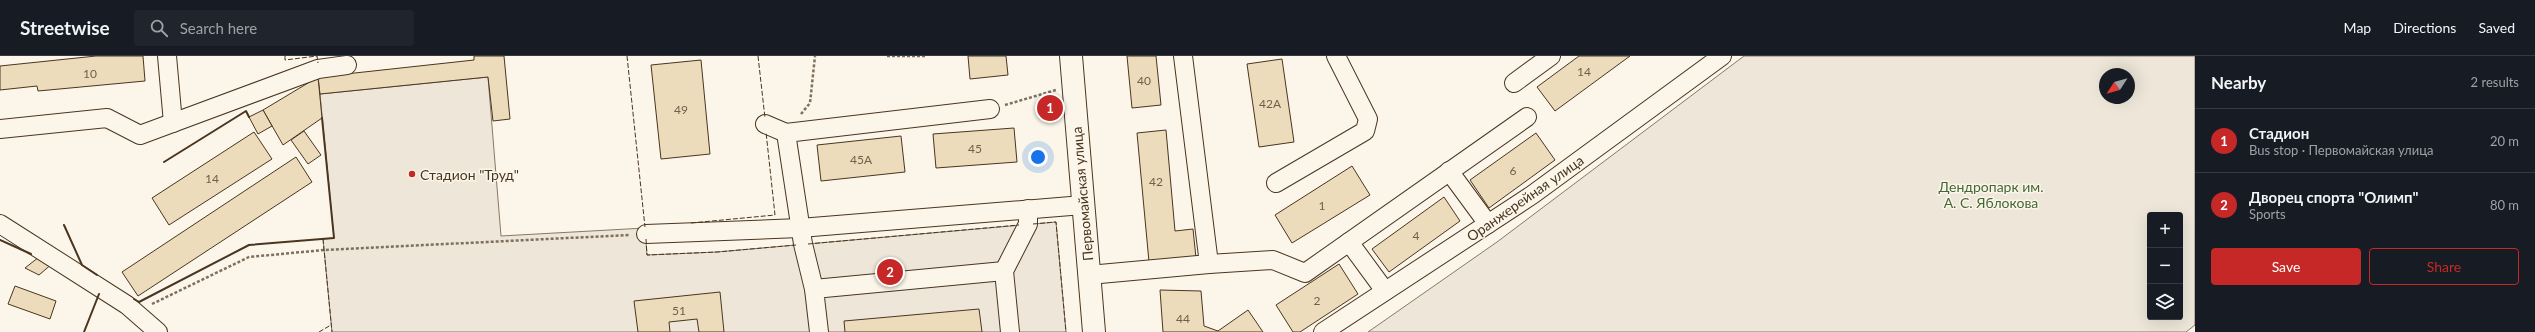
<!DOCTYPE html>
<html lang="en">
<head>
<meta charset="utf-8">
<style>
	:root { --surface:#171b24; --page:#20242c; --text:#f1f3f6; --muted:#9ea1a6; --line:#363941; --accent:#c62828 }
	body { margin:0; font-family:Lato,sans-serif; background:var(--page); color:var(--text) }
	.controls { position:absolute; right:12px; bottom:12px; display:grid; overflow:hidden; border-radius:4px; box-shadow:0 4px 16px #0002 }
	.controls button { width:36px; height:36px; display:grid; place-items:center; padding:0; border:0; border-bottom:1px solid var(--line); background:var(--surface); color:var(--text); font:20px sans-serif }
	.compass { position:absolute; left:2099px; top:12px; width:36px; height:36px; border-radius:50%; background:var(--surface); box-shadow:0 4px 16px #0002; rotate:234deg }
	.you { position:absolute; left:1038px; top:101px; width:14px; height:14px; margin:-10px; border:3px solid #fff; border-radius:50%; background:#1a73e8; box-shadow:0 0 0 6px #1a73e833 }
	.badge { display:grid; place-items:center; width:26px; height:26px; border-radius:50%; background:var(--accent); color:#fff; font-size:13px; font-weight:700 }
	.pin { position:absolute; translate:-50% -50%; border:2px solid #fff; box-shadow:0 1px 4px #0006 }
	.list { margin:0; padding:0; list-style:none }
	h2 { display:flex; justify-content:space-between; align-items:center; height:52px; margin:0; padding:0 16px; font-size:17px }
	h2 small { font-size:13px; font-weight:400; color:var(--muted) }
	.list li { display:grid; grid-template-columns:26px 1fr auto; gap:12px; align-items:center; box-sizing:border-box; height:64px; padding:0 16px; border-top:1px solid var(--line) }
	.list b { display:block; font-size:15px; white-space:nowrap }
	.list p { margin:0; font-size:13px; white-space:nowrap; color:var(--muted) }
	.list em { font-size:13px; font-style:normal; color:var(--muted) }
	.actions { display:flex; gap:8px; padding:12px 16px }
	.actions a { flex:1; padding:9px 0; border:1px solid var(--accent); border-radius:4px; text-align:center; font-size:14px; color:var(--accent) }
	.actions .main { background:var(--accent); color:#fff }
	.icon { flex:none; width:22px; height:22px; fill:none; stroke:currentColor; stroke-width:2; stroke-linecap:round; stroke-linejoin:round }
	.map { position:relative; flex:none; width:2195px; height:276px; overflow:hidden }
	header { display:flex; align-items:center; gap:24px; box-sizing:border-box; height:56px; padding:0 20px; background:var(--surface); border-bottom:1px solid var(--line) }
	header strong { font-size:19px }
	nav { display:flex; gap:22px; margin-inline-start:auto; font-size:14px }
	.search { width:280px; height:36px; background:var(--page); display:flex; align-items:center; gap:10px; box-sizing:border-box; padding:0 14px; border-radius:4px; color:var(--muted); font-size:15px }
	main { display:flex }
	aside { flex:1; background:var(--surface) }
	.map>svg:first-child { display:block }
</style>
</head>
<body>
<header>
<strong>Streetwise</strong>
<div class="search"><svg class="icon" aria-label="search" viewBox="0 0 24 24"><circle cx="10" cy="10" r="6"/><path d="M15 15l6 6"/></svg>Search here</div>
<nav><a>Map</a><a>Directions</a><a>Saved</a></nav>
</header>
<main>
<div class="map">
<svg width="2195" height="276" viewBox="0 0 2195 276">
	<rect width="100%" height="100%" fill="#fbf6e9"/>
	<!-- green -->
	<g fill="#ede6d9" stroke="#887966" fill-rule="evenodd">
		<path d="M1744,0H2195V269L2186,276H1368L1497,186ZM2105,18H2129V42H2105ZM2150,159H2180V261H2150Z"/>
		<path d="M488,21L501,180L645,172L647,199L717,196L1056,166L1066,276H332L323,183L334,182L320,38Z"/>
	</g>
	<!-- building -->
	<g fill="#ecdcbc" stroke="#4a3520">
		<path d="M96,0H143L145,25L38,35L37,30L0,34V10Z"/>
		<path d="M474,0H504L510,63L493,65L488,21L320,38L318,21L474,4Z"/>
		<path d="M968,0H1006L1008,19L970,23Z"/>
		<path d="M1127,0H1156L1161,49L1132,52Z"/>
		<path d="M1579,0H1630L1555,55L1537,31Z"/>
		<path d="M1282,3L1294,86L1259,91L1247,8Z"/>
		<path d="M701,4L710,98L661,103L651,9Z"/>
		<path d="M318,21L322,62L283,89L263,54Z"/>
		<path d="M263,54L272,70L258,78L249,61Z"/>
		<path d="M1014,72L1017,106L936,112L933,78Z"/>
		<path d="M1166,74L1175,175L1193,173L1196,202L1149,206L1137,77Z"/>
		<path d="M304,75L321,99L308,108L291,84Z"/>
		<path d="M254,76L272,103L169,169L152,142Z"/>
		<path d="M1536,77L1555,104L1489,152L1470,124Z"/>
		<path d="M901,80L905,116L821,125L817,89Z"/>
		<path d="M296,101L312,126L138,240L122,216Z"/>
		<path d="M1352,110L1370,139L1292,187L1275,159Z"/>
		<path d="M1444,141L1460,165L1389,216L1372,193Z"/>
		<path d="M39,201L53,207L39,219L25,212Z"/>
		<path d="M1339,208L1358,238L1300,276H1293L1276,249Z"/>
		<path d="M15,230L56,245L50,263L8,248Z"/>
		<path d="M1160,234L1201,235L1204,270L1218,275L1248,254L1263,276H1163Z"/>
		<path d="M720,236L724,276H699L697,263L669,266L670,276H638L634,245Z"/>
		<path d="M979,253L982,276H845L844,265Z"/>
	</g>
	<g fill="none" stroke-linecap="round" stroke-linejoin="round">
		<defs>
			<g id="minor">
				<path d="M167,0L173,67"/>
				<path d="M1514,27L1551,0"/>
				<path d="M765,68L786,77"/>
				<path d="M0,73L107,62L140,79L318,13L347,9"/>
				<path d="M1449,115L1488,168"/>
				<path d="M1276,127L1365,75L1368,63L1336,0"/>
				<path d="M0,168L127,249L158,276"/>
				<path d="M646,178L800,172L1083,149"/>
				<path d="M1349,186L1385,235"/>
				<path d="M1209,208L1273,204L1305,217L1527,61"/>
				<path d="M1089,219L1209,208L1183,0"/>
				<path d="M814,233L803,188L786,77L990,53"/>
				<path d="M819,276L814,233L1004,215"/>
				<path d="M1010,276L1004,215L1028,168V153"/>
				<path d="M1323,276L1532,139L1722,0"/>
			</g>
			<path id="major" d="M1071,0L1094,276"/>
		</defs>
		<!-- minor casing -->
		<use href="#minor" stroke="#4a3520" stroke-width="20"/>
		<!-- major casing -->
		<use href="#major" stroke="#4a3520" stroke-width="24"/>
		<!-- path -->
		<g stroke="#7f6f5c" stroke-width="2.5" stroke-dasharray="3 2" stroke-linecap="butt">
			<path d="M887,0H925"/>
			<path d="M1005,49L1056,34"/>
			<path d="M801,58L810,47L815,0"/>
			<path d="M152,248L249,201L324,194L629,179"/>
		</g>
		<!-- minor -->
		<use href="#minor" stroke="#fbf6e9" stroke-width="18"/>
		<!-- major -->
		<use href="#major" stroke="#fbf6e9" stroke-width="22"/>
		<!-- fence -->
		<g stroke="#4a3520" stroke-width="1" stroke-dasharray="5 2" stroke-linecap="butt">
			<path d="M285,0V4L317,0L318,7"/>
			<path d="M627,0L645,171"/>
			<path d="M758,0L765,62"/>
			<path d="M691,167L775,159L766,76"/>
			<path d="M1033,168L1056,166L1066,276"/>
			<path d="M323,183L332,276"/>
			<path d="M646,183L647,199L717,196L796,189"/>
			<path d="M808,188L1019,169"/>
			<path d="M319,276L331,269"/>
		</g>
		<!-- wall -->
		<g stroke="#4a3520" stroke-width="2">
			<path d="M164,106L246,55L249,61"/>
			<path d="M64,169L82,209L97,219"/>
			<path d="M0,184L31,198"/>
			<path d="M134,243L139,246L249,189L334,182L322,62"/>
			<path d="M84,276L99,238"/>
		</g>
	</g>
	<!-- markers -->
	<circle fill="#c62828" stroke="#fbf6e9" stroke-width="1.5" cx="412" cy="118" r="4"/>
	<g text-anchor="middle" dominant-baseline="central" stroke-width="3" stroke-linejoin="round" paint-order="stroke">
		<!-- number labels -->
		<g font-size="12" fill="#725f47">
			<text x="1584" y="15">14</text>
			<text x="90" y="17">10</text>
			<text x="1144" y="24">40</text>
			<text x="1270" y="47">42А</text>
			<text x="681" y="53">49</text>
			<text x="975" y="92">45</text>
			<text x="861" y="103">45А</text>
			<text x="1513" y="114">6</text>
			<text x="212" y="122">14</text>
			<text x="1156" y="125">42</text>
			<text x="1322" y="149">1</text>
			<text x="1416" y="179">4</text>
			<text x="1317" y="244">2</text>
			<text x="679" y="254">51</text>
			<text x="1183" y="262">44</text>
		</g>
		<!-- poi labels -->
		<g font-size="14" fill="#4a3520" stroke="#fbf6e9" text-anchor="start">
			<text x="420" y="118">Стадион "Труд"</text>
		</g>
		<!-- park labels -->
		<g font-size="14" fill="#436837" stroke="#fbf6e9">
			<text x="1991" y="130">Дендропарк им.<tspan x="1991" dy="16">А. С. Яблокова</tspan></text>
		</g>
		<!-- street labels -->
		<g font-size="14" fill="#4a3520" stroke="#fbf6e9">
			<text transform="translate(1082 138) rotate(-95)">Первомайская улица</text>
			<text transform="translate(1525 142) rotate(-35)">Оранжерейная улица</text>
		</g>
	</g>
</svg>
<div class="controls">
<button>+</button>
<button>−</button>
<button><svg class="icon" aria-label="layers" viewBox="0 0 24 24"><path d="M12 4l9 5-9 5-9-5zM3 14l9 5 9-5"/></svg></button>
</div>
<svg class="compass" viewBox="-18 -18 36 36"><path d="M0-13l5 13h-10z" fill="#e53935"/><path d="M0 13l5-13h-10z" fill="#9ea1a6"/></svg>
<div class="you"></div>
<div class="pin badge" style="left:1050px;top:52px">1</div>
<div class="pin badge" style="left:890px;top:216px">2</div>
</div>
<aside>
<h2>Nearby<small>2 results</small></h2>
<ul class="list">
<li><span class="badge">1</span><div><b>Стадион</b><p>Bus stop · Первомайская улица</p></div><em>20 m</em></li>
<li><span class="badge">2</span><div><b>Дворец спорта &quot;Олимп&quot;</b><p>Sports</p></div><em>80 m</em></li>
</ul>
<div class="actions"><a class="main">Save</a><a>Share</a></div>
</aside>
</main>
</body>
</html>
